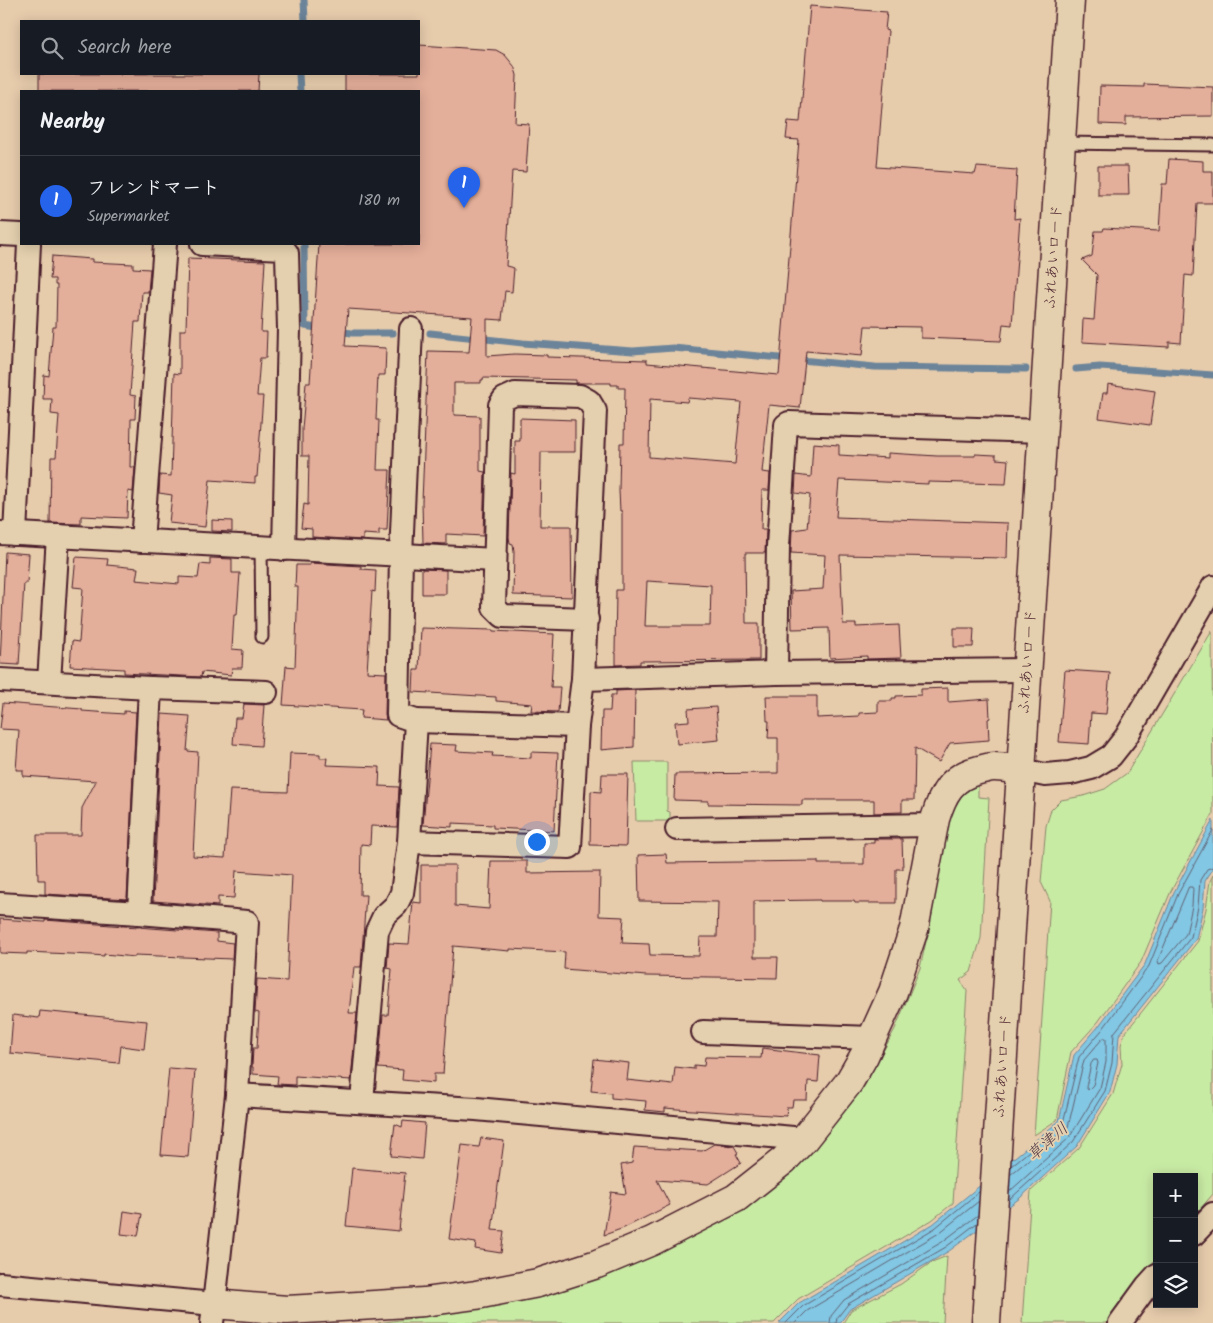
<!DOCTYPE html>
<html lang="en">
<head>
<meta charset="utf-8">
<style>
	:root { --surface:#171b24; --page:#20242c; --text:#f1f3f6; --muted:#9ea1a6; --line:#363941; --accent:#2563eb }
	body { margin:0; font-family:Kalam,"Klee One",sans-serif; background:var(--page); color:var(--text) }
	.controls { position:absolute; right:15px; bottom:15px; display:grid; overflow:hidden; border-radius:0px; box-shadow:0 2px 12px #0003 }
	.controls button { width:45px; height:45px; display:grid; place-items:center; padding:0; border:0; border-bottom:1px solid var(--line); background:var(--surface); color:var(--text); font:25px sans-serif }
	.you { position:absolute; left:536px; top:841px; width:18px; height:18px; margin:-12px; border:4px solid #fff; border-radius:50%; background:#1a73e8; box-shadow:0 0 0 8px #1a73e833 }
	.badge { display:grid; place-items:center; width:32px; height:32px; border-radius:50%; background:var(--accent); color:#fff; font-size:16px; font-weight:700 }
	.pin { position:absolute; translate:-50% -41px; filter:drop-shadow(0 1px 2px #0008) }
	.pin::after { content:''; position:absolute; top:26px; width:18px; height:15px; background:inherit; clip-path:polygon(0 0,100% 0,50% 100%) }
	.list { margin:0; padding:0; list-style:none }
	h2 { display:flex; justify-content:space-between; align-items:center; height:65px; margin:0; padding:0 20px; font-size:21px }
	h2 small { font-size:16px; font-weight:400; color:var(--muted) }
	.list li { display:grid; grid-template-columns:32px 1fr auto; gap:15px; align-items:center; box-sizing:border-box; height:90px; padding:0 20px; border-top:1px solid var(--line) }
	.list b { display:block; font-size:19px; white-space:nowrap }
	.list p { margin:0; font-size:16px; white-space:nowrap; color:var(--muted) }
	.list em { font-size:16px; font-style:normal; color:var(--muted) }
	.icon { flex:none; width:28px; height:28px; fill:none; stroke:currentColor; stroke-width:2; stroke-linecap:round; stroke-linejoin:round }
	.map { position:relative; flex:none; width:1213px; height:1323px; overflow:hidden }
	.search { position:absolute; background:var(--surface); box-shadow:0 2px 12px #0003; left:20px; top:20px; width:400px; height:55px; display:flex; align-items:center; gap:12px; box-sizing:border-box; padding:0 18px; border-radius:0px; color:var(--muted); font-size:19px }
	.panel { position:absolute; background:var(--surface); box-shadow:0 2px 12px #0003; left:20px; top:90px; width:400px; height:155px; border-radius:0px }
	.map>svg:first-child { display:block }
</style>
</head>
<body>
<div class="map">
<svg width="1213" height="1323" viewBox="0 0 1213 1323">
	<rect width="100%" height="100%" fill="#e7ccac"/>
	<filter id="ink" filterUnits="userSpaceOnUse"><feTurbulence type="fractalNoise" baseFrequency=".02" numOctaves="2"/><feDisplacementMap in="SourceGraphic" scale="10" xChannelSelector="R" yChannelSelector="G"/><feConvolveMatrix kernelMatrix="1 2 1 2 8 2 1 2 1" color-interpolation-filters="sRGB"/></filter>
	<g filter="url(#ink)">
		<!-- green -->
		<g fill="#c8eba4" stroke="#898568">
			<path d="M1212,631L1213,814L1171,891L1141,962L1098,1022L1071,1052L1057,1120L1034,1135L1050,901L1041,882L1046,826L1051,810L1061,800L1083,796L1105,789L1127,773Z"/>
			<path d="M634,762H667V811L670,812V821H636Z"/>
			<path d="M975,786L978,787V797L989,798L981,938L971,972L960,980L967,991L953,1203L932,1220L798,1299L774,1323H378L464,1311L546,1293L647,1257L701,1232L777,1182L811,1153L865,1085L895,1029L920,968L928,933L947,829L954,808L963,794Z"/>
			<path d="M1213,875V1194L1194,1216V1177H1157V1258L1140,1277L1107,1323H1022L1031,1191L1079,1148L1113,1094L1122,1064L1121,1045L1125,1033L1198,941L1206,909L1210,881Z"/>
			<path d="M947,1256L943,1323H843L851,1310L901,1284L932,1262Z"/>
		</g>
		<!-- water -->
		<path fill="#82c7e3" stroke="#6c8499" d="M1213,820V869L1205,881L1203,908L1196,939L1119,1035L1117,1064L1110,1092L1077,1146L1020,1198L949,1251L850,1309L840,1323H779L799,1303L933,1224L1059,1121L1074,1055L1098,1027L1145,964L1174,892Z"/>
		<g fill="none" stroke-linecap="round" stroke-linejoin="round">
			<!-- shore -->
			<g stroke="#606275" stroke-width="1">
				<path d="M1189,887H1192L1193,889L1192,906L1186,934L1162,963L1159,964L1158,961Z"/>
				<path d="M1094,1060H1097L1098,1063L1093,1085L1088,1090L1086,1087L1091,1064Z"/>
				<path d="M1011,1166L1063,1123L1079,1057L1102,1030L1149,966L1178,894L1213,830"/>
				<path d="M1009,1192L1069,1138L1100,1088L1106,1062V1038H1103L1084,1060L1068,1127L1010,1175"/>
				<path d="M1009,1200L1073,1142L1105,1091L1112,1063L1114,1033L1191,937L1198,907L1200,880L1207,869L1213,867"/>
				<path d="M786,1323L803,1306L935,1228L979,1192"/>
				<path d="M795,1323L807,1311L939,1233L979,1201"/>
				<path d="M830,1323L831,1316L844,1300L942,1242L978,1215"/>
				<path d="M836,1323L837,1318L848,1304L946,1247L977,1223"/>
			</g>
			<!-- stream -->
			<g stroke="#6c8499" stroke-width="7">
				<path d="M304,0L305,21"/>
				<path d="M299,74L300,91"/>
				<path d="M304,244L305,326L322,329"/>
				<path d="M337,331L352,333H393"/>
				<path d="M430,333L523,343L633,351L673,348L875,367L1026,369"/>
				<path d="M1076,369L1100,367L1213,375"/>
			</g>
		</g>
		<!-- building -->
		<g fill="#e3ae9a" stroke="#4a1f2b" fill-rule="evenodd">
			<path d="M810,6L887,12L885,30L888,31L877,167L975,174L977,167L1017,170L1014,219L1020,218L1012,325L1003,324L1001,341L921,338V327L865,326L862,356L806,351L800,408L769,405L762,472L770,473L769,490H762L761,529H766L765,553H745L746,623H759V660L640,661V664L616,665V653H615L616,590H622V511H620L619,491L620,443H624L625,388H618V385H611V383H576V380L483,378V380H481V383H454V415L480,416V471L485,472L483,536L446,534V544L423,543L422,502L428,351L469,352L472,317L348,309L345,346L386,348L385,375H378L376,420H379L377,470H390L387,530H379V535L363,534V540L312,537V529L301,528L304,504L308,505L309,456H302V429L306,383H310L319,244H419V91H345V74H419V45L496,50L505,55L514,66L517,75L515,123L529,124L526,172L512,171L506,266L514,268L512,292L505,291L502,320L487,319V356L514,354L547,355V357L647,360V363L779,375L799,140L786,139L788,121L800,122ZM688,398L741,402L735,464L649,457L650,399L687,402ZM647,581L711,585L710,626H645Z"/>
			<path d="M39,74H259L258,91H39Z"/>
			<path d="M1144,84L1213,87V116L1126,117V125L1099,124L1100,86L1144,87Z"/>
			<path d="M1169,159L1203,161V171H1213V203H1197L1193,276L1185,275L1181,343L1169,342V347L1082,342L1083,319L1094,320L1097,275L1082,260L1092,256L1095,231H1103L1104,228L1159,231L1162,184H1167Z"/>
			<path d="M1098,166H1128L1129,195H1098Z"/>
			<path d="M52,256L92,259V262L133,264V268L150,269L148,292H142L140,322H135L130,395L136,396L135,419H131L130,467H135L133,492L128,491L127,518L81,516V524L50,523L51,457H56L59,415L51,414L52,399H43L44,375L49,376L53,327H56L57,285H55V279H50Z"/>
			<path d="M188,258L265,261L261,332H267L266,358H260L257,396H263L257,477H255V483L210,480L205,527L169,523L172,495L159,493L160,475L171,476L174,373L180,374V330H186Z"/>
			<path d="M1108,384L1155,391L1150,425L1099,418L1103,393H1107Z"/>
			<path d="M520,418L575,420V452H541V454L540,526H571L572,597L513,595L514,552L513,544L510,543L509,537L511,473L515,474V441H520Z"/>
			<path d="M813,443L839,445V455L888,458V453L937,456H975V454L996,455V459L1008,460L1006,484L928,482V484L839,480L836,517L1008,523L1007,558L840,555L843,624H856V627L899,625L901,658L867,659V656L830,658L829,628L792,629L791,591L823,589L825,555L791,553L792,530L807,528L810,495L795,493L796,475L811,477Z"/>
			<path d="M212,520L232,521V532L212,531Z"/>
			<path d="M5,552L29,554L27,583H24L19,665L0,664Z"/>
			<path d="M76,557L108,559L107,565L138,568L136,580L179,584V577L198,578L200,564L210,565V558L232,559V573H240L237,615H234L232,649L243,650L242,668H232L231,675L202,672L201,677L124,673V669L70,666L72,641L79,642L83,588L73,587Z"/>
			<path d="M310,563L361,566V569L376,570L375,592L372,591L367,672L386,673L385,715L386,720L361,718L362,710L283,705L286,666L295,667L298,587H295L296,565H310Z"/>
			<path d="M422,569L446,570V594H422Z"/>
			<path d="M421,628L493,630V631L554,634L551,687H560L558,712L531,711L532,704L496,701V697L413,692L414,670H419Z"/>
			<path d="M954,628H974L973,647H954Z"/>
			<path d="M1065,670L1110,673L1106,714L1091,713L1089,744L1059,742Z"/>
			<path d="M948,688V702L989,699L990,718L988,719L989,740L950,743L939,762L915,748L914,800H902V812L874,813V800H802V805L708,804V801L674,800L675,774L778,773V738H768L769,721H767L766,696H817V718L859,716V713L878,712V701H892V698H896V696L921,695V689Z"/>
			<path d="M635,690L634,747L601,750L602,711H610L611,695H616V691Z"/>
			<path d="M3,703L82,709V711L124,714V711L136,712L127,899L45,894V880H38L37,835H81L82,808L96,781L23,776V770H16L19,730L0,729Z"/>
			<path d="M244,704L264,705L261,746L233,744L235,718H242Z"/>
			<path d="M716,707L719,740L677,744L675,722L689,721L688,709Z"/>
			<path d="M162,714L190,716L187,751L198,752L193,856L225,858L230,790L288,792L290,753L320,754V758H327L326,765L380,767L379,786L399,787L397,827L371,826L370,845L361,844L360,895H366L361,967H354L349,1013H357L351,1080L295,1076V1085L277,1084L278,1076L253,1074V1067H252L253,1048H257L259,1013L255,1012L257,979L287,981L292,875L236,871L234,898L218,897V906L153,901Z"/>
			<path d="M430,744L457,745L456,751L493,753L492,756L531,758V752L558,753L554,831L493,828V825L452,823V827L423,825Z"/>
			<path d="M602,774H628L626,846L590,845L591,791L601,792Z"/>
			<path d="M874,839H902L903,869H896V903H855L854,901H820V900L754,901V957H778L777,978L646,976L564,969L565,952L510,949V951L453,946L443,1074H434V1083L402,1080L403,1070L378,1068L383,1015H388L392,969L387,968L389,943L409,944L413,902L421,903V865H455V906L489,909L491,861H527V873L600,872L599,916L624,917L622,943L649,944L650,955L699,956L700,937H717L718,902L639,901L638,855L666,854L667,863L818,861V864H864V843H874Z"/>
			<path d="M0,919L45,922V920L217,933V941L233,943L232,959L135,955V957L104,954V956L92,955L27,952V954L0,953Z"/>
			<path d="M40,1011L147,1021L144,1049L121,1046L119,1063L10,1053L13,1015L39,1018Z"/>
			<path d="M762,1048L820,1055L818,1082L808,1081L807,1100H793L792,1107H787L786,1116L677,1109L665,1108V1112L645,1110L646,1101L611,1098V1093L591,1091L594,1059L629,1063L627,1080L673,1085L675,1067L694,1069V1065L704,1066L705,1057L761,1058Z"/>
			<path d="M169,1068L195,1070L188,1157L161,1155Z"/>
			<path d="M403,1121L425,1123L422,1159L391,1156L395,1124L402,1127Z"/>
			<path d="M481,1138L504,1141L492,1230L504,1231L501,1253L475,1249L476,1243L449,1239L462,1145L479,1147Z"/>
			<path d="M714,1144L734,1146L738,1153L736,1154L741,1163L708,1184L657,1180L670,1205L624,1228L604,1235L611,1192L626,1194L621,1165L632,1163L634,1147L702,1151Z"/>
			<path d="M352,1168L405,1173L399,1231L346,1226Z"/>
			<path d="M124,1211L142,1214L138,1236L121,1234Z"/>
		</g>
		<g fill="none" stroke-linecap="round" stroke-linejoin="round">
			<defs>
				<g id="lane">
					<path d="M1061,143L1213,145"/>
					<path d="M261,547L262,637"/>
				</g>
				<g id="street">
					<path d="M0,234L21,235"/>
					<path d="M202,244L283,248L287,253L289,329L284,549"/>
					<path d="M0,533L495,560"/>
					<path d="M15,534L29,244"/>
					<path d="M142,541L165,244"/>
					<path d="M776,673L778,546L786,425L789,423L1043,431"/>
					<path d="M583,679L595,411L589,401L580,396L515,394L504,399L500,405L494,607L503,616L587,619"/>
					<path d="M0,680L150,688L266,692"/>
					<path d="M49,682L58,536"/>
					<path d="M416,721L577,726"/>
					<path d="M1021,770L1045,775L1070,773L1091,768L1111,756L1126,737L1213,587"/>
					<path d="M677,829L934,825"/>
					<path d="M409,842L570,847L577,726L583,679L776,673L1028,670"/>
					<path d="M0,904L139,913L247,922L237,1095L212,1323"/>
					<path d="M139,913L150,688"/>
					<path d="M703,1032L872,1038"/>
					<path d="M237,1095L476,1109L804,1139"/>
					<path d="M362,1101L377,931L384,916L396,905L402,893L409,842L416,721L398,715L401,555L411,329"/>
					<path d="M1194,1234L1213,1214"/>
					<path d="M0,1284L214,1304"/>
					<path d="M1120,1323L1147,1286L1157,1275"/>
				</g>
				<g id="secondary">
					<path d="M214,1304L287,1310L358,1306L424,1302L476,1295L538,1283L597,1264L652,1241L736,1198L784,1160L804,1139L849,1082L864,1056L893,992L914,929L935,819C943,793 951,777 979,770C984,769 989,767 994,767C1003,767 1013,769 1021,770"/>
					<path d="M986,1323L1070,0"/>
				</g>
			</defs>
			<!-- lane casing -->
			<use href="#lane" stroke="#4a1f2b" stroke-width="15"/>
			<!-- street casing -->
			<use href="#street" stroke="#4a1f2b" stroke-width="26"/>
			<!-- secondary casing -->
			<use href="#secondary" stroke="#4a1f2b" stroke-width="31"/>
			<!-- lane -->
			<use href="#lane" stroke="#e4d0ae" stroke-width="11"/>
			<!-- street -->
			<use href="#street" stroke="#e4d0ae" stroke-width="22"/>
			<!-- secondary -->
			<use href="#secondary" stroke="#e4d0ae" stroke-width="28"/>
		</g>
	</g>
	<g text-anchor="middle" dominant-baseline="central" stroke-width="4" stroke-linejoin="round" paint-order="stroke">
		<!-- street labels -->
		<g font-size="15" fill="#4a1f2b" stroke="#e4d0ae">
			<text transform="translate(1054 257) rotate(-86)">ふれあいロード</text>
			<text transform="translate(1028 662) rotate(-86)">ふれあいロード</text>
			<text transform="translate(1003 1066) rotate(-86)">ふれあいロード</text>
		</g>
		<!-- water labels -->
		<g font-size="16" font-style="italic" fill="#523847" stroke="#e4d0ae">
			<text transform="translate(1048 1142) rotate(-41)">草津川</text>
		</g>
	</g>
</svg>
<div class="controls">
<button>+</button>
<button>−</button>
<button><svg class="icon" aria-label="layers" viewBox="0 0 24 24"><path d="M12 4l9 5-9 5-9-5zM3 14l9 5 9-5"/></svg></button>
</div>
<div class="you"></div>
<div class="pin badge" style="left:464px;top:208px">1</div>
<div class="search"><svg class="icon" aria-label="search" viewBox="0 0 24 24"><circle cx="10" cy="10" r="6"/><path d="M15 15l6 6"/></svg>Search here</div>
<section class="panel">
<h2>Nearby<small></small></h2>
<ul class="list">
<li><span class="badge">1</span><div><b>フレンドマート</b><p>Supermarket</p></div><em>180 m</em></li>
</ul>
</section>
</div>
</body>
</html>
